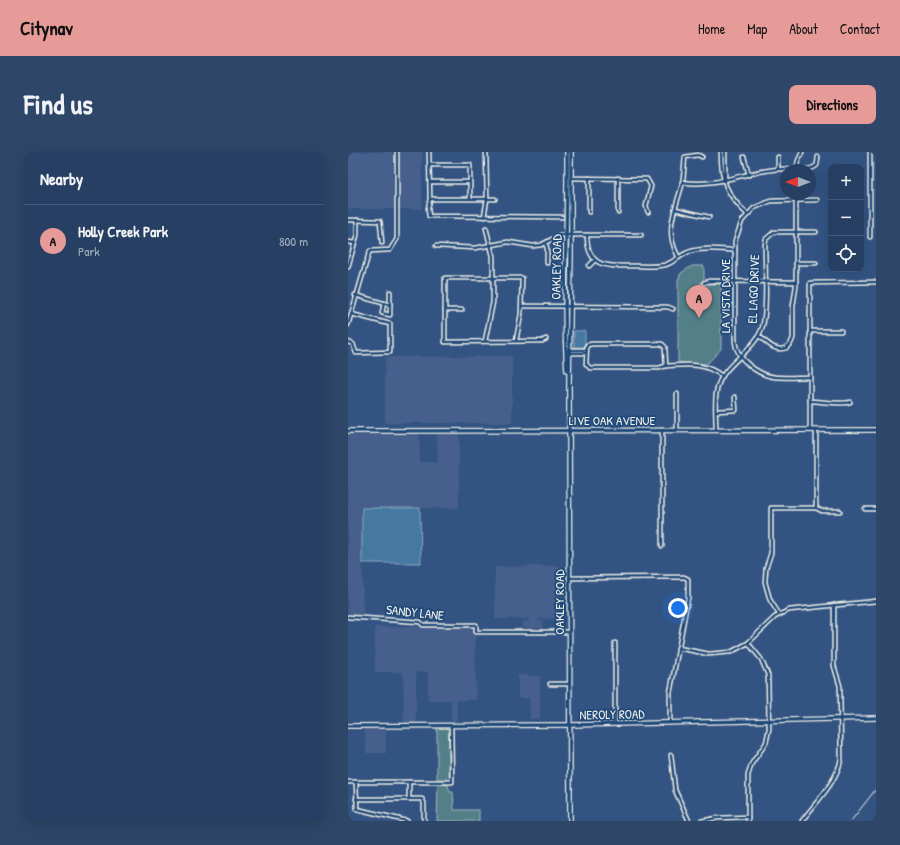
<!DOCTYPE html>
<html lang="en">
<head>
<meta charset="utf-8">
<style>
	:root { --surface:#263f62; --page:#2e4668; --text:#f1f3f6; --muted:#a4afbe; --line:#425877; --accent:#e69b98 }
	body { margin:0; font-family:"Patrick Hand",sans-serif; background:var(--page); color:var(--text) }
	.controls { position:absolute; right:12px; top:12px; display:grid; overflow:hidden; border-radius:8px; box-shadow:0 4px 16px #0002 }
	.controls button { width:36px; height:36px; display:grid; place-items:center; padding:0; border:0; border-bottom:1px solid var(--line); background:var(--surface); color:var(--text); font:20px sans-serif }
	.compass { position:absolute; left:432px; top:12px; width:36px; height:36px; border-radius:50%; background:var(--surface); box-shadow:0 4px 16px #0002; rotate:270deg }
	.you { position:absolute; left:330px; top:456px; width:14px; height:14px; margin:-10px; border:3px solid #fff; border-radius:50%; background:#1a73e8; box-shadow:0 0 0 6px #1a73e833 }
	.badge { display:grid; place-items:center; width:26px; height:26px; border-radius:50%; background:var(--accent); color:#111; font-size:13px; font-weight:700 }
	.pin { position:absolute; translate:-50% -33px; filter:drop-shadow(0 1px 2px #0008) }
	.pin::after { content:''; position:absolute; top:21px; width:14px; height:12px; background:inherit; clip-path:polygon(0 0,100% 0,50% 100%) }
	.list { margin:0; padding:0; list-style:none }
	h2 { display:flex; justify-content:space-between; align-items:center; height:52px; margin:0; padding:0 16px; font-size:17px }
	h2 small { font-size:13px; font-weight:400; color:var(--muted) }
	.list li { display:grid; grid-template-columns:26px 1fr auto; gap:12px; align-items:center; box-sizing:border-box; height:72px; padding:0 16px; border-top:1px solid var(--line) }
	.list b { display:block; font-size:15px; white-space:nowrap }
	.list p { margin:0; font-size:13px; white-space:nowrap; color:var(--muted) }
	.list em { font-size:13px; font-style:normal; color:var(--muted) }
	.icon { flex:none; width:22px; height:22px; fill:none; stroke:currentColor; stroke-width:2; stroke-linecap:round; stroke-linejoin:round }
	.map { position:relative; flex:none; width:528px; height:669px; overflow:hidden; border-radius:8px }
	header { display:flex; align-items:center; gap:24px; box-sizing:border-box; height:56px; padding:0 20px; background:var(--accent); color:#111 }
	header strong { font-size:19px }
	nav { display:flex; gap:22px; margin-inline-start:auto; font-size:14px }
	.intro { display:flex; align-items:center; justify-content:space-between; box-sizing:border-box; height:96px; padding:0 24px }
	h1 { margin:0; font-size:28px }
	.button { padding:10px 18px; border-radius:8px; background:var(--accent); color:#111; font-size:14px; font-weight:700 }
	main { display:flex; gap:24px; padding:0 24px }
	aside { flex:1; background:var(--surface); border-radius:8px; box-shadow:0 4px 16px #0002 }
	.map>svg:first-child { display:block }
</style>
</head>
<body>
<header>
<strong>Citynav</strong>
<nav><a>Home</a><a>Map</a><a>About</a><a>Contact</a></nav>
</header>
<div class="intro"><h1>Find us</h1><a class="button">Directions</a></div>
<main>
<aside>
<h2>Nearby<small></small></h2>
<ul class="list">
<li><span class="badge">A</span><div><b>Holly Creek Park</b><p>Park</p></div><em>800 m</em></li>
</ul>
</aside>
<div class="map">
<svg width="528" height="669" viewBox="0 0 528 669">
	<rect width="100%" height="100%" fill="#335483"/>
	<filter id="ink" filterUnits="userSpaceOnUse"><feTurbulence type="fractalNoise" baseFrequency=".025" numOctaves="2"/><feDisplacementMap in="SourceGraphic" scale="8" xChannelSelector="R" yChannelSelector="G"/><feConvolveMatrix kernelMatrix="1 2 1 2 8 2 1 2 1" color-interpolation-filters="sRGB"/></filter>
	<g filter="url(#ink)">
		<!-- built -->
		<g fill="#465f8c">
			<path d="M0,0H45L46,57H0Z"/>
			<rect x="51" y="0" width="23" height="57"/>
			<path d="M164,204V271H37V205Z"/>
			<path d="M111,280V356H14L15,464H0V281H71L72,310H90L89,281Z"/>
			<path d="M191,414H212V466L191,467V469H195V476H189V478H184V476H175V469H181V467H147V415Z"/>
			<path d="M127,474L128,548H109V569H103V548H80V520H68V571H56L55,520H27V475Z"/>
			<path d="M170,523L192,524V567H182L181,546H170Z"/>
			<path d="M17,577H38V601H18Z"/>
		</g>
		<!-- green -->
		<g fill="#537f88" stroke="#a4b8b8">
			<path d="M344,114H356V127L352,131L354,135L358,136L362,132H373V197L359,212L330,210V128L333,121Z"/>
			<path d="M89,576H98L101,579V624L98,627H89Z"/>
			<path d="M90,632L100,633L102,640H105L106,658H131V669H89Z"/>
		</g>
		<!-- water -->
		<g fill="#4479a1" stroke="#8aa9bd">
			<path d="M226,179H237V193L236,195H226Z"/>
			<path d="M14,356H72L73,411H14Z"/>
		</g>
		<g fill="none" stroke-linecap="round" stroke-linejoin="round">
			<defs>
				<g id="minor">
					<path d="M81,0L82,47L80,57L81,64L214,65"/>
					<path d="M373,0C373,29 378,42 399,62"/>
					<path d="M522,0V85"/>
					<path d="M396,5L401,23"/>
					<path d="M430,5V17"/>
					<path d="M82,13H122V47"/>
					<path d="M448,18L450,9L454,0"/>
					<path d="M223,26L299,27L303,34L298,54L300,60"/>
					<path d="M377,29V0"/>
					<path d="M82,30H121"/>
					<path d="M334,30C371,36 399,18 433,17C443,16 461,21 469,13L470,5"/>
					<path d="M82,47H147"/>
					<path d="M327,57L361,65"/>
					<path d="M241,60V26"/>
					<path d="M270,60V26"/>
					<path d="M136,65L139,47L138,0"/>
					<path d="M0,68L32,69L34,91"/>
					<path d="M239,83C239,117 260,114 286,114C296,114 307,115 317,113C327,110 334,101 344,99C358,95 373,98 387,98"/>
					<path d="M0,90L7,91"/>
					<path d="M197,91L199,96V111"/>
					<path d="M88,94L127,96L160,90L185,94L193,93L212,83H293"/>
					<path d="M330,104C316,79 327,59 334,33C336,24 336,14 337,5L350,3L354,5"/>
					<path d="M448,111H468"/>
					<path d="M241,114L247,108"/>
					<path d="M0,115L9,83V68"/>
					<path d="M356,131L361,129L448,130"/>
					<path d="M7,143L42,153"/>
					<path d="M36,151L34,161L42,163V140"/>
					<path d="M174,154L320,155L325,157"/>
					<path d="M97,158H114"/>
					<path d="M0,173L21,101L22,99L42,98L49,87V0"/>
					<path d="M462,179H493"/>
					<path d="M411,184C419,190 426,200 438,196L443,191L445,186V154L448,134V42"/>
					<path d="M137,189L145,150V104L138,76"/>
					<path d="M168,189L173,162L174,126H97V190L194,189L198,187"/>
					<path d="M0,190L5,192L8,201L42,200V172L3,162"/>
					<path d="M244,192H314L317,195L318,214L311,216H242L238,212L239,193Z"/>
					<path d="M220,198H238"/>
					<path d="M220,201H238"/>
					<path d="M318,214C339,213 356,210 374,224"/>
					<path d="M462,225C450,225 438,226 427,225C410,223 389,208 387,190V89L394,69L406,56L423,49L469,48"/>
					<path d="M329,242V277"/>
					<path d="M462,249C472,249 495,253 502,250"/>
					<path d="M368,259L388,258L387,245"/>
					<path d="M368,277C368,264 366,249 369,237C374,212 406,200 414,176C420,160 417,113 417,93L418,87L426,80H468"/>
					<path d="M462,277V131L528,130"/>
					<path d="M314,278V394"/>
					<path d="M468,278V356"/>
					<path d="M517,357H528"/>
					<path d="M221,426L336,425L340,427V446L322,541V571"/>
					<path d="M431,462L422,448L417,430L418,416L423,401V356H468L474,359H492"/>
					<path d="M0,465L72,470L75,473H128V480H221"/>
					<path d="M330,496L361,502L383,500L400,491L427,465L441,458L528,449"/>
					<path d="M202,532H221"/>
					<path d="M267,572V491"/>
					<path d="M323,603L327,638L341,669"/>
					<path d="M0,630H104L103,574"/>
					<path d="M8,630L9,657L59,669"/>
					<path d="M61,630V647"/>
					<path d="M8,647H74L76,651V669"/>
					<path d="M353,669L369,666L400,665"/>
					<path d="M400,669V623L404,611L418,591L421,577L420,523L413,507L400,491"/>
					<path d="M454,669C468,650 489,630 493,607L492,534L486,514V453"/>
				</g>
				<g id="tertiary">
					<path d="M219,0C220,73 214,146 219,219"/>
					<path d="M0,279L528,278"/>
					<path d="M0,574L224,573L528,566"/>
					<path d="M222,669L221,231L223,102V0"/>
				</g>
			</defs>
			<!-- minor casing -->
			<use href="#minor" stroke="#f4f1e8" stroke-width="5.5"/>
			<!-- tertiary casing -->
			<use href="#tertiary" stroke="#f4f1e8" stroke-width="6"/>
			<!-- minor -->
			<use href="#minor" stroke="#1f4a7a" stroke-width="2.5"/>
			<!-- tertiary -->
			<use href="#tertiary" stroke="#1f4a7a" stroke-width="3.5"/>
			<!-- rail -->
			<path stroke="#f4f1e8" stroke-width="1" d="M503,669L528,637"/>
		</g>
	</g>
	<g text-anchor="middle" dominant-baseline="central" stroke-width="3.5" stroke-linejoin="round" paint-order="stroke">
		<!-- street labels -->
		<g font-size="13" fill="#f4f1e8" stroke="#1f4a7a">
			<text transform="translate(208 115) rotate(-89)">OAKLEY ROAD</text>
			<text transform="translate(405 137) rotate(-88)">EL LAGO DRIVE</text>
			<text transform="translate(377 144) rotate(-90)">LA VISTA DRIVE</text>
			<text x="264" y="268">LIVE OAK AVENUE</text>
			<text transform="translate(211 450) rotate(-90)">OAKLEY ROAD</text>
			<text transform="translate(67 460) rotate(6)">SANDY LANE</text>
			<text transform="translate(264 562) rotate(-1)">NEROLY ROAD</text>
		</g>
	</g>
</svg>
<div class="controls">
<button>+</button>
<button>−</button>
<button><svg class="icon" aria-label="locate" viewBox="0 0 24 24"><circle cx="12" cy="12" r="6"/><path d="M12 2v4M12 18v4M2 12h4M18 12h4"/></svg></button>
</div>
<svg class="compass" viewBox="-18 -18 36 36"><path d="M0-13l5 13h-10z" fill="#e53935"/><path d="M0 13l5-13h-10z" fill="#a4afbe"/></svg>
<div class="you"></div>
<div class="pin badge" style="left:351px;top:166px">A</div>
</div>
</main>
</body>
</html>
